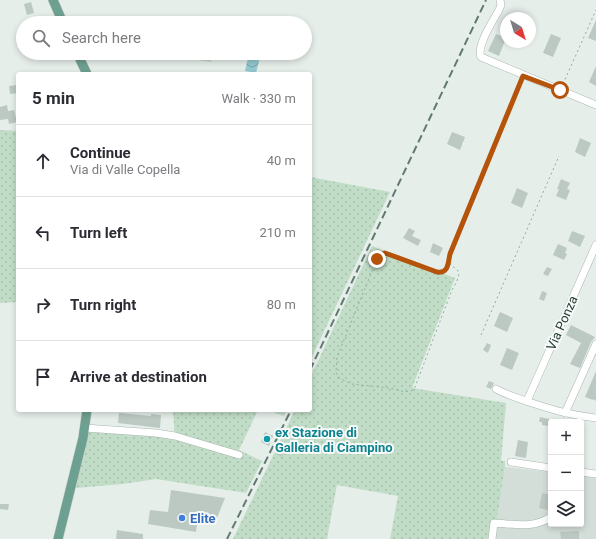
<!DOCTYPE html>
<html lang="en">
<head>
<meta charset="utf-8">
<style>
	:root { --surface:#fff; --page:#f7f7f7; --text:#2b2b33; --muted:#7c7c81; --line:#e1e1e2 }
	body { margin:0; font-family:Roboto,sans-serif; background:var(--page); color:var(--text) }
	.controls { position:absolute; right:12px; bottom:12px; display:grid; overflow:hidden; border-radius:4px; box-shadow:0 2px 6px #0003 }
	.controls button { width:36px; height:36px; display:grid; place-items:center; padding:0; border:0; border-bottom:1px solid var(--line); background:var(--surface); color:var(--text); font:20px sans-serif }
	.compass { position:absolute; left:500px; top:12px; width:36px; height:36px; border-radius:50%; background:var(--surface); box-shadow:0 2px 6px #0003; rotate:142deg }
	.stop { position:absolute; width:12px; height:12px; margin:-9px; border:3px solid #b45309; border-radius:50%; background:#fff }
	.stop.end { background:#b45309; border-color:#fff; box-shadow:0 1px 4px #0008 }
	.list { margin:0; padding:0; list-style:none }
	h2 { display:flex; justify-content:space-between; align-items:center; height:52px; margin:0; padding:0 16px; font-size:17px }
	h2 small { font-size:13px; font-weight:400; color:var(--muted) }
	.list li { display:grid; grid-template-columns:26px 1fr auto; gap:12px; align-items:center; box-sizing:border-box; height:72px; padding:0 16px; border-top:1px solid var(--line) }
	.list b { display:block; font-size:15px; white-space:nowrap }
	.list p { margin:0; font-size:13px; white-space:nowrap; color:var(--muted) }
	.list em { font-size:13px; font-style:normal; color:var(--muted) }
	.icon { flex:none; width:22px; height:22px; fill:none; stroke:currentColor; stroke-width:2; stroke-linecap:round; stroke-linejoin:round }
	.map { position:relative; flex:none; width:596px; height:539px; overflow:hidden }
	.search { position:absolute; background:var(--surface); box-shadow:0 2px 6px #0003; left:16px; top:16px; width:296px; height:44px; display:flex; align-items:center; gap:10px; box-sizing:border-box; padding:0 14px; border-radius:22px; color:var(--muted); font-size:15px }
	.panel { position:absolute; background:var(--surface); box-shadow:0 2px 6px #0003; left:16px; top:72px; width:296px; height:340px; border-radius:4px }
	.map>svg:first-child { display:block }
</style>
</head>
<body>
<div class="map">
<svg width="596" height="539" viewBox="0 0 596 539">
	<defs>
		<pattern id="grass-dots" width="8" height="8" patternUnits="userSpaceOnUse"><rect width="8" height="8" fill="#c1ddc7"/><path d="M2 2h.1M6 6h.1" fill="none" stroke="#a6bfac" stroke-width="1.8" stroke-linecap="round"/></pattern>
		<pattern id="water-waves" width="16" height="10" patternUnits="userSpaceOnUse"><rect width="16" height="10" fill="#93c9cf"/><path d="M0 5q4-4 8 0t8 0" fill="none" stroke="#78a5a9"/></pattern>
	</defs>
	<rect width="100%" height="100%" fill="#e6eeea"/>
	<!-- built -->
	<path fill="#d4ded9" d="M505,467L551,472V524H581V476L596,478V539H494Z"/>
	<!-- grass -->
	<g fill="url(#grass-dots)">
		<path d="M0,130L18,131V302L0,303Z"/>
		<path d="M310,177L390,192L310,361Z"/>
		<path d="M372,246L455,278L412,388L506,403L501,461H505V467L494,539H390L398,496L337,485L327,539H233L295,410H310V378Z"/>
		<path d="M173,410H258L239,450L262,461L246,493L156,479L123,484L76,488L88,432L152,435L175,440Z"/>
		<path d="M267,410H287L284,416Z"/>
	</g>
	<!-- pitch -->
	<path fill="#c1ddc7" d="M177,53H212L211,62L177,57Z"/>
	<!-- water -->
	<path fill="url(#water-waves)" d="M249,53H261L256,73L245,71Z"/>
	<!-- building -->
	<g fill="#bcc9c3">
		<path d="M31,2L34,13L27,15L24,4Z"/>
		<path d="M596,20V41L588,38Z"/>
		<path d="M496,34L506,38L499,56L488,51Z"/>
		<path d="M551,34L561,38L553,57L543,53Z"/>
		<path d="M596,66V86L589,82Z"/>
		<path d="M18,85V93L10,94L9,86Z"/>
		<path d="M7,105L8,111L14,110L17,122L9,124L8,119L0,120V107Z"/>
		<path d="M452,132L465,137L460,150L447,144Z"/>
		<path d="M580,138L591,143L585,157L575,152Z"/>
		<path d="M561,179L570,183L567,189L570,190L566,200L556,196L559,189H557Z"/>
		<path d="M517,188L528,193L522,208L511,203Z"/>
		<path d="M409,228L415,231L412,236L421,240L418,246L403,238Z"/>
		<path d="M572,231L585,236L580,247L568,241Z"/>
		<path d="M433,243L443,248L439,256L430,252Z"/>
		<path d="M558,244L567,248L565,253L567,254L564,260L553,255Z"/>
		<path d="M547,267L552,269L548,276L543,274Z"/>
		<path d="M542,291L547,293L544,301L539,299Z"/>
		<path d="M500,312L513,318L507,332L494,326Z"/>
		<path d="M571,325L595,337L591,342L580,368L570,364L581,343L566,335Z"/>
		<path d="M487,343L491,345L488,353L483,350Z"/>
		<path d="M507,348L519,353L512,370L500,365Z"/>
		<path d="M596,371V401L593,399V400L585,397Z"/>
		<path d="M489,381L494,383L491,389L486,387Z"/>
		<path d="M119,413L151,416V414L161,415L160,428L118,423Z"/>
		<path d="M540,417L549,419L548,426L542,425V422H539Z"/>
		<path d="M265,432L273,436L269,446L261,442Z"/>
		<path d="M518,440L528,442L526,458L515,456Z"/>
		<path d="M281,445L287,448L282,457L276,454Z"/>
		<path d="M171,490L225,498L217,518L198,516L196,532L148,524L150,510L168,512Z"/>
		<path d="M542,493L551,495V511L539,508Z"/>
		<path d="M0,504H9L8,510L0,509Z"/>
		<path d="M117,530L143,534V539H116Z"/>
		<path d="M579,531V539H561L560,532Z"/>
	</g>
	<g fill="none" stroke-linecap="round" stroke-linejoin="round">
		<defs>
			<g id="minor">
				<path d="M500,0L501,5L499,10C493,21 476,46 481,57L596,105"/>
				<path d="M496,389C507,395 517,398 529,402C553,410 570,415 596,418"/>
				<path d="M527,401L596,245"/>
				<path d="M565,413L596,344"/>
				<path d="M85,428L156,433L175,436L239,455"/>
				<path d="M511,462L551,468"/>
				<path d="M581,472L596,474"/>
				<path d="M492,539L494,523C515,524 532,529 551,517"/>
			</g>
			<g id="major">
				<path d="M53,0L63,23"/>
				<path d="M77,53L87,74"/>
				<path d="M58,539L83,438L87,410"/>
			</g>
		</defs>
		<!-- minor casing -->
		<use href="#minor" stroke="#a9b6b1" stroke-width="8"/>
		<!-- major casing -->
		<use href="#major" stroke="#c2c9c7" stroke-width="10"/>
		<!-- path -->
		<g stroke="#89afa1" stroke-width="1" stroke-dasharray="2 3" stroke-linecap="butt">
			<path d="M563,84L596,10"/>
			<path d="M449,263L446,269L440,273L390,254L382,253L377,259L337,357L336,372L338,377L351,384L390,388L405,392L413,390L415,387L452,290L457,281L459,274L458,271L449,263L450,254L521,82"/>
			<path d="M481,335L559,156"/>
		</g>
		<!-- minor -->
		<use href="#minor" stroke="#fff" stroke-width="7"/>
		<!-- major -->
		<use href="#major" stroke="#6ea091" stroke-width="9"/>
		<!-- rail -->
		<g stroke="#617a72" stroke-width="2" stroke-dasharray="8 4" stroke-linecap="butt">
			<path d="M310,370L486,0"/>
			<path d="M227,539L291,410"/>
		</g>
	</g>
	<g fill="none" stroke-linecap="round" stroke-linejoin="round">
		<!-- route -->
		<path stroke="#b45309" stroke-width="5" d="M377,259L379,256L385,253L437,272C449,274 448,262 450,254L523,76L560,90"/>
	</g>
	<!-- markers -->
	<circle fill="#0f9aa8" stroke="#f7faf8" stroke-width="1.5" cx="267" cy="439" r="4"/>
	<circle fill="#3f7fe0" stroke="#f7faf8" stroke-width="1.5" cx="182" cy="518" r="4"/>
	<g text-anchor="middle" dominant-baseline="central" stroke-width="4" stroke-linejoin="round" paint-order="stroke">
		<!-- street labels -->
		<g font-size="13" fill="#263f37" stroke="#f7faf8">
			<text transform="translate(562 323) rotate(-66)">Via Ponza</text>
		</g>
		<!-- culture labels -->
		<g font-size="13" font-weight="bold" fill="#0d838f" stroke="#f7faf8" text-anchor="start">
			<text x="275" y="432">ex Stazione di<tspan x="275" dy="15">Galleria di Ciampino</tspan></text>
		</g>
		<!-- shop labels -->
		<g font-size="13" font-weight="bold" fill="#366cbe" stroke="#f7faf8" text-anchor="start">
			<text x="190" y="518">Elite</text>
		</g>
	</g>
</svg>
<div class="controls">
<button>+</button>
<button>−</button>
<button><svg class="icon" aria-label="layers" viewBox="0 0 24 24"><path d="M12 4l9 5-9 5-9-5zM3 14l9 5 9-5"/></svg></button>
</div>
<svg class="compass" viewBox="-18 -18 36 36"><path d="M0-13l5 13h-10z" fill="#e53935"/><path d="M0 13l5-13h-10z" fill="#7c7c81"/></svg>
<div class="stop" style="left:560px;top:90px"></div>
<div class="stop end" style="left:377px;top:259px"></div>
<div class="search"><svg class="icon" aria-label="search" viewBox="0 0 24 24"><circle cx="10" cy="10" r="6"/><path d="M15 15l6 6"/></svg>Search here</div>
<section class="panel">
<h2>5 min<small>Walk · 330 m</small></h2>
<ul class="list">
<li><svg class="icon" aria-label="ahead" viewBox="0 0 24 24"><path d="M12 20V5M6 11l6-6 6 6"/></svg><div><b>Continue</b><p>Via di Valle Copella</p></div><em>40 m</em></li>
<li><svg class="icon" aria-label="left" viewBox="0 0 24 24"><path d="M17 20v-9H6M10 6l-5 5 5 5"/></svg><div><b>Turn left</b></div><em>210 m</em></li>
<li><svg class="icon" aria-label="right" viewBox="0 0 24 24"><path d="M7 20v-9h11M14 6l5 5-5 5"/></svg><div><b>Turn right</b></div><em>80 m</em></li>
<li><svg class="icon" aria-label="arrive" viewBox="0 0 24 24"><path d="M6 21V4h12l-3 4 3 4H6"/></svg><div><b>Arrive at destination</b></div></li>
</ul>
</section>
</div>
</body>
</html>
